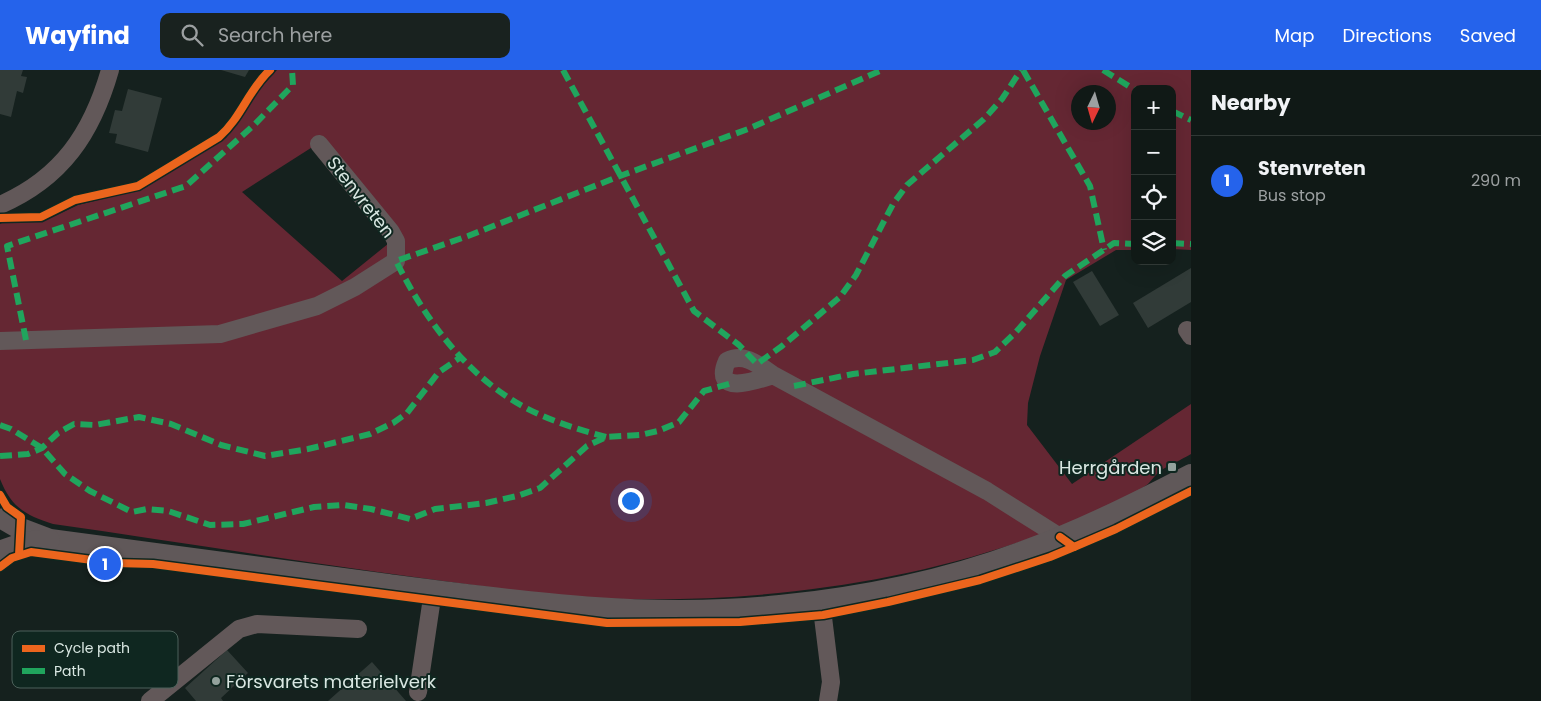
<!DOCTYPE html>
<html lang="en">
<head>
<meta charset="utf-8">
<style>
	:root { --surface:#101916; --page:#19221f; --text:#f1f3f6; --muted:#9ca0a1; --line:#303835; --accent:#2563eb }
	body { margin:0; font-family:Poppins,sans-serif; background:var(--page); color:var(--text) }
	.controls { position:absolute; right:15px; top:15px; display:grid; overflow:hidden; border-radius:10px; box-shadow:0 5px 20px #0002 }
	.controls button { width:45px; height:45px; display:grid; place-items:center; padding:0; border:0; border-bottom:1px solid var(--line); background:var(--surface); color:var(--text); font:25px sans-serif }
	.compass { position:absolute; left:1071px; top:15px; width:45px; height:45px; border-radius:50%; background:var(--surface); box-shadow:0 5px 20px #0002; rotate:185deg }
	.you { position:absolute; left:630px; top:430px; width:18px; height:18px; margin:-12px; border:4px solid #fff; border-radius:50%; background:#1a73e8; box-shadow:0 0 0 8px #1a73e833 }
	.badge { display:grid; place-items:center; width:32px; height:32px; border-radius:50%; background:var(--accent); color:#fff; font-size:16px; font-weight:700 }
	.pin { position:absolute; translate:-50% -50%; border:2px solid #fff; box-shadow:0 1px 5px #0006 }
	.list { margin:0; padding:0; list-style:none }
	h2 { display:flex; justify-content:space-between; align-items:center; height:65px; margin:0; padding:0 20px; font-size:21px }
	h2 small { font-size:16px; font-weight:400; color:var(--muted) }
	.list li { display:grid; grid-template-columns:32px 1fr auto; gap:15px; align-items:center; box-sizing:border-box; height:90px; padding:0 20px; border-top:1px solid var(--line) }
	.list b { display:block; font-size:19px; white-space:nowrap }
	.list p { margin:0; font-size:16px; white-space:nowrap; color:var(--muted) }
	.list em { font-size:16px; font-style:normal; color:var(--muted) }
	.icon { flex:none; width:28px; height:28px; fill:none; stroke:currentColor; stroke-width:2; stroke-linecap:round; stroke-linejoin:round }
	.map { position:relative; flex:none; width:1191px; height:631px; overflow:hidden }
	header { display:flex; align-items:center; gap:30px; box-sizing:border-box; height:70px; padding:0 25px; background:var(--accent); color:#fff }
	header strong { font-size:24px }
	nav { display:flex; gap:28px; margin-inline-start:auto; font-size:18px }
	.search { width:350px; height:45px; background:var(--page); display:flex; align-items:center; gap:12px; box-sizing:border-box; padding:0 18px; border-radius:10px; color:var(--muted); font-size:19px }
	main { display:flex }
	aside { flex:1; background:var(--surface) }
	.map>svg:first-child { display:block }
</style>
</head>
<body>
<header>
<strong>Wayfind</strong>
<div class="search"><svg class="icon" aria-label="search" viewBox="0 0 24 24"><circle cx="10" cy="10" r="6"/><path d="M15 15l6 6"/></svg>Search here</div>
<nav><a>Map</a><a>Directions</a><a>Saved</a></nav>
</header>
<main>
<div class="map">
<svg width="1191" height="631" viewBox="0 0 1191 631">
	<rect width="100%" height="100%" fill="#15211e"/>
	<!-- green -->
	<path fill="#652733" fill-rule="evenodd" d="M277,0H1191V180L1172,179V19H1135V180H1116L1066,210L1040,286L1028,333L1027,355L1072,414L1191,334V384C1181,390 1169,395 1160,401C1155,405 1152,410 1148,414C1129,429 1081,448 1058,458C923,511 770,532 625,529C556,528 482,516 414,507C294,491 173,471 53,454C25,445 11,437 0,409V154L6,151H44L78,135L143,119L226,68L257,22ZM1078,22H1108V52H1078ZM325,69L399,165L342,211L242,122Z"/>
	<!-- building -->
	<g fill="#313b38">
		<path d="M0,0H23L21,6L27,7L23,23L17,21L11,47L0,44Z"/>
		<path d="M221,0H249L245,7Z"/>
		<path d="M128,19L162,28L148,82L115,73L117,64L109,63L115,40L122,41Z"/>
		<path d="M1191,198V232L1148,258L1133,233Z"/>
		<path d="M1092,201L1119,245L1100,256L1073,212Z"/>
		<path d="M227,580L248,603L221,628L223,631H196L185,618Z"/>
		<path d="M372,592L406,631H328Z"/>
	</g>
	<g fill="none" stroke-linecap="round" stroke-linejoin="round">
		<!-- minor -->
		<g stroke="#625859" stroke-width="18">
			<path d="M0,135C62,108 92,63 110,0"/>
			<path d="M1187,260L1191,266"/>
			<path d="M0,271L220,264L317,236L355,217L396,191V171L391,162L319,74"/>
			<path d="M773,305C758,310 711,327 727,291C744,282 759,295 773,305L987,421L1060,467"/>
			<path d="M821,531L831,612L828,631"/>
			<path d="M418,622L433,521"/>
			<path d="M150,631L239,559L257,554L358,559"/>
		</g>
		<!-- major -->
		<g stroke="#605859" stroke-width="22">
			<path d="M4,449L21,459L50,470C162,485 275,500 388,515C517,532 649,550 780,536C860,528 944,511 1020,483C1079,462 1135,434 1191,405"/>
			<path d="M2,481L25,473L49,470"/>
		</g>
		<!-- quiet -->
		<g stroke="#20a55d" stroke-width="6" stroke-dasharray="12 6" stroke-linecap="butt">
			<path d="M563,0L694,241L739,275L757,294L782,276L840,227L856,205L893,134L907,115L984,49L1002,29L1021,0"/>
			<path d="M1023,0L1090,116L1104,180"/>
			<path d="M1103,0L1135,20"/>
			<path d="M1172,41L1191,50"/>
			<path d="M1172,173L1191,174"/>
			<path d="M26,270L7,176L186,116L255,54L293,15L292,0"/>
			<path d="M794,316L853,304L973,290L995,282L1016,262L1065,206L1114,173L1135,174"/>
			<path d="M0,355L11,359L42,378L65,404L90,421L132,442L147,439L168,441L210,455L243,454L314,437L343,435L371,439L410,449L435,439L486,433L517,426L540,418L587,376L606,367L640,365L658,361L679,352L704,321L732,313"/>
			<path d="M606,367C572,358 535,346 506,326C457,293 422,243 396,191L468,166L620,106L748,59L882,0"/>
			<path d="M0,386L28,384L42,378L58,363L74,354L95,355L139,347L171,354L221,375L265,386L308,379L370,364L393,353L407,343L439,302L461,287"/>
		</g>
		<defs>
			<g id="cycleway">
				<path d="M0,148L41,147L75,130L138,116L219,67C241,48 249,19 270,0"/>
				<path d="M0,425L7,437L21,447L19,485"/>
				<path d="M1060,467L1074,477L1116,459L1191,421"/>
				<path d="M0,497L12,488L31,482L115,493L153,494L607,553L740,552L823,545L888,532L980,510L1050,487L1074,477"/>
			</g>
		</defs>
		<!-- cycleway casing -->
		<use href="#cycleway" stroke="#0f2720" stroke-width="11"/>
		<!-- cycleway -->
		<use href="#cycleway" stroke="#eb651d" stroke-width="8"/>
	</g>
	<!-- markers -->
	<g fill="#94a29d" stroke="#0f2720" stroke-width="2">
		<rect x="1167" y="392" width="10" height="10" rx="2.5"/>
		<circle cx="216" cy="611" r="5"/>
	</g>
	<g text-anchor="middle" dominant-baseline="central" stroke-width="4" stroke-linejoin="round" paint-order="stroke">
		<!-- street labels -->
		<g font-size="18" fill="#d9e7e2" stroke="#0f2720">
			<text transform="translate(361 127) rotate(52)">Stenvreten</text>
		</g>
		<!-- poi labels -->
		<g font-size="18" fill="#d9e7e2" stroke="#0f2720" text-anchor="end">
			<text x="1162" y="397">Herrgården</text>
			<text x="226" y="611" text-anchor="start">Försvarets materielverk</text>
		</g>
	</g>
	<!-- legend -->
	<rect x="12" y="561" width="166" height="57" rx="8" fill="#0f2720" stroke="#4c615a" stroke-width="1"/>
	<rect x="22" y="575" width="23" height="7" fill="#eb651d"/>
	<rect x="22" y="598" width="23" height="6" fill="#20a55d"/>
	<g font-size="14" fill="#d9e7e2">
		<text x="54" y="583">Cycle path</text>
		<text x="54" y="606">Path</text>
	</g>
</svg>
<div class="controls">
<button>+</button>
<button>−</button>
<button><svg class="icon" aria-label="locate" viewBox="0 0 24 24"><circle cx="12" cy="12" r="6"/><path d="M12 2v4M12 18v4M2 12h4M18 12h4"/></svg></button>
<button><svg class="icon" aria-label="layers" viewBox="0 0 24 24"><path d="M12 4l9 5-9 5-9-5zM3 14l9 5 9-5"/></svg></button>
</div>
<svg class="compass" viewBox="-18 -18 36 36"><path d="M0-13l5 13h-10z" fill="#e53935"/><path d="M0 13l5-13h-10z" fill="#9ca0a1"/></svg>
<div class="you"></div>
<div class="pin badge" style="left:105px;top:494px">1</div>
</div>
<aside>
<h2>Nearby<small></small></h2>
<ul class="list">
<li><span class="badge">1</span><div><b>Stenvreten</b><p>Bus stop</p></div><em>290 m</em></li>
</ul>
</aside>
</main>
</body>
</html>
